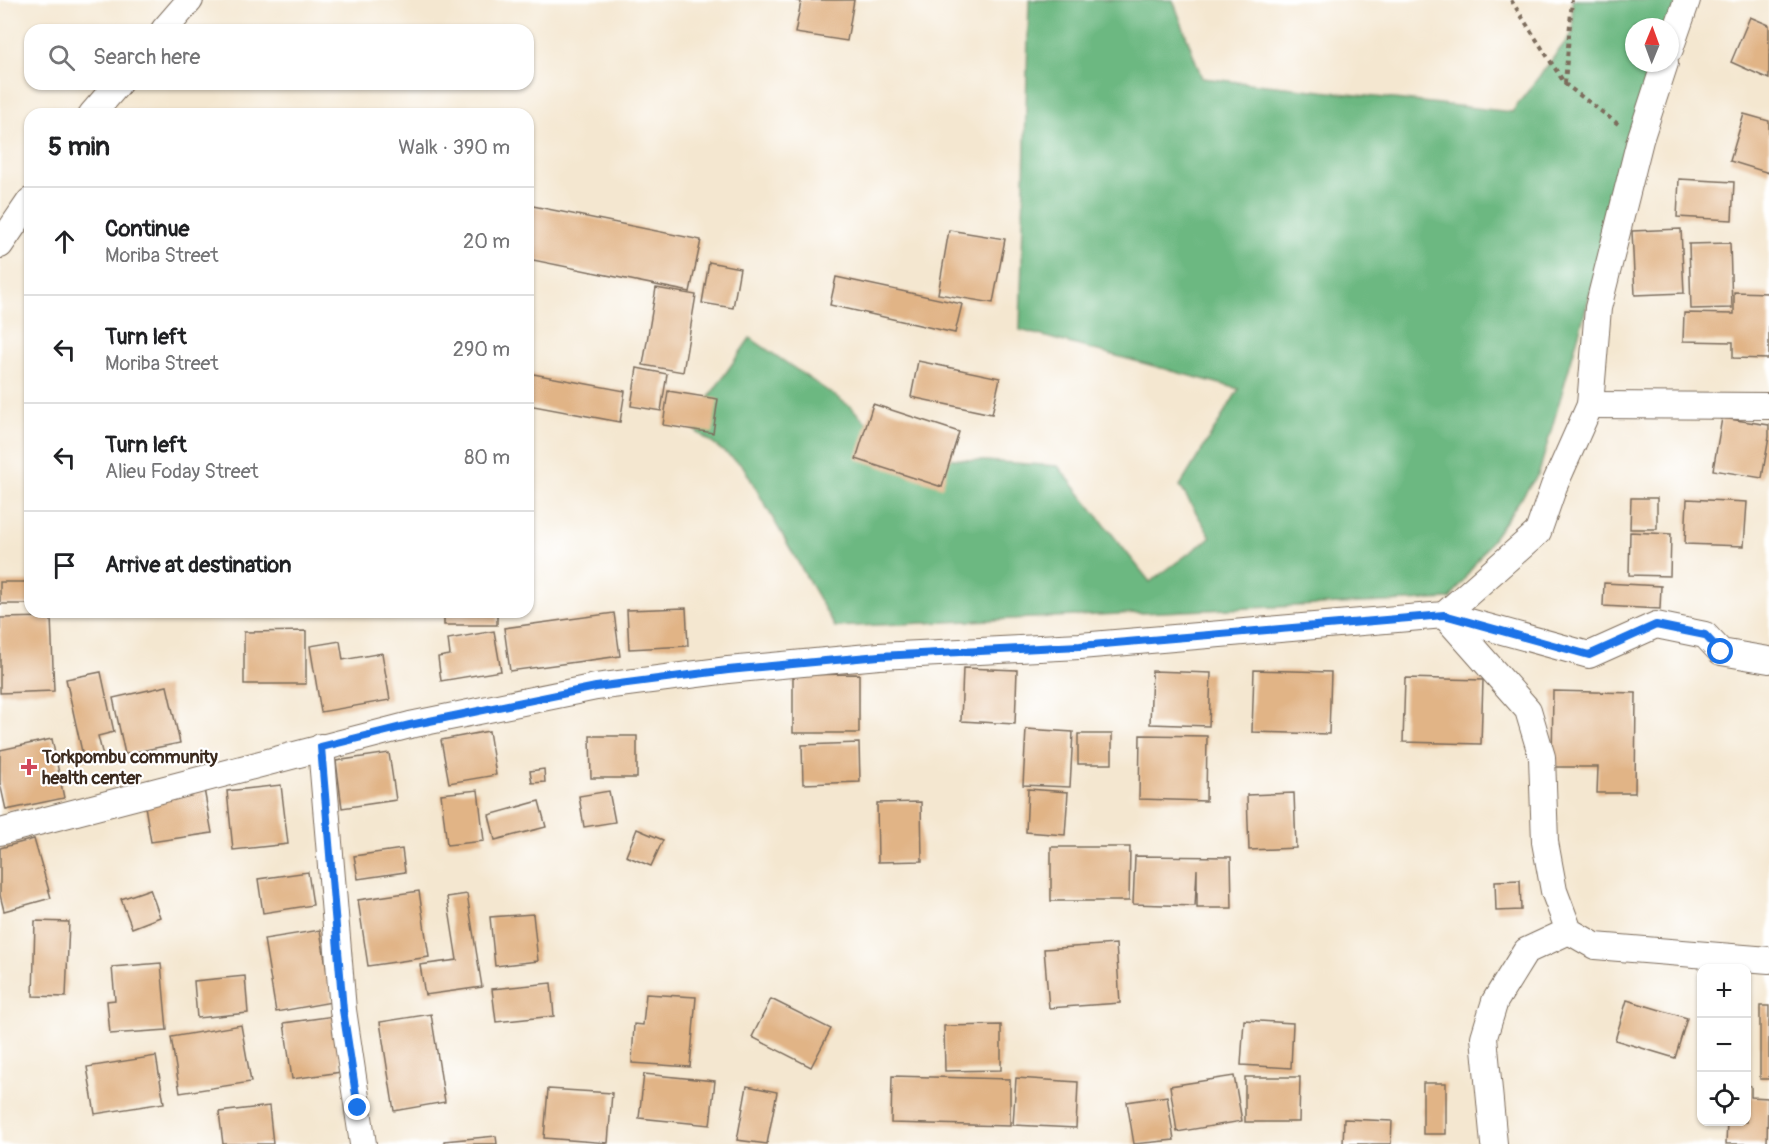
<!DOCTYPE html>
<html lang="en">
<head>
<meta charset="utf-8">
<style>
	:root { --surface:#fff; --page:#f6f6f6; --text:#202124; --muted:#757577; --line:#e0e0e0 }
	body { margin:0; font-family:Pangolin,sans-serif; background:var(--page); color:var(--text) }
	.controls { position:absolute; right:18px; bottom:18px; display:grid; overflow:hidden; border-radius:12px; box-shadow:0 2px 4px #0004 }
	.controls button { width:54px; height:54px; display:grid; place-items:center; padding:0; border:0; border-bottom:2px solid var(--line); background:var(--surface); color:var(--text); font:30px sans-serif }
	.compass { position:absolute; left:1625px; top:18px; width:54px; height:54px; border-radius:50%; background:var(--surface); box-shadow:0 2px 4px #0004; rotate:1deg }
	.stop { position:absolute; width:18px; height:18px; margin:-14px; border:4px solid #1a73e8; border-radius:50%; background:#fff }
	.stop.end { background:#1a73e8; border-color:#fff; box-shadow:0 2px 6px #0008 }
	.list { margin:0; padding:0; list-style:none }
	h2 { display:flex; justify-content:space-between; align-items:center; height:78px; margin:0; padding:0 24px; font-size:26px }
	h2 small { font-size:20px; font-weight:400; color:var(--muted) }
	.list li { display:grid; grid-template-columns:39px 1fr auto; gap:18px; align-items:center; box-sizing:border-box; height:108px; padding:0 24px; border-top:2px solid var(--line) }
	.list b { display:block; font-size:22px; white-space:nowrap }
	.list p { margin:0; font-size:20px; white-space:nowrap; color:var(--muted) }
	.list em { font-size:20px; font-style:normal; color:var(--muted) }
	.icon { flex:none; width:33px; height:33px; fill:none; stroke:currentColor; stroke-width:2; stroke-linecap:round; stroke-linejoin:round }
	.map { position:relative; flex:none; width:1769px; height:1144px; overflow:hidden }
	.search { position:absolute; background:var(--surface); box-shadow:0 2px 4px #0004; left:24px; top:24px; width:510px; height:66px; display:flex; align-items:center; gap:15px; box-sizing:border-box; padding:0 21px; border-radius:18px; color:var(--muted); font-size:22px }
	.panel { position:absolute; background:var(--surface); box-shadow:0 2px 4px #0004; left:24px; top:108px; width:510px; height:510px; border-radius:18px }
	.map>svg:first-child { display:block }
</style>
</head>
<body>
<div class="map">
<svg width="1769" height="1144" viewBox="0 0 1769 1144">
	<rect width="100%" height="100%" fill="#fff"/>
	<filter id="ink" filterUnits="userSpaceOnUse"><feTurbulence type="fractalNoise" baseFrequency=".0167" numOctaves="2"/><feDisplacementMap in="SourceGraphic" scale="12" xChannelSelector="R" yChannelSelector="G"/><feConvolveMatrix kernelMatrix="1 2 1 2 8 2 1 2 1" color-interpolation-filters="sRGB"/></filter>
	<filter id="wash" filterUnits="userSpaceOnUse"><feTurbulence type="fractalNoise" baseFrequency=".008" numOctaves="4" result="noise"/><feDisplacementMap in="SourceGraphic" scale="24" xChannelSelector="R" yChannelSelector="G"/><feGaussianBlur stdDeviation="1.35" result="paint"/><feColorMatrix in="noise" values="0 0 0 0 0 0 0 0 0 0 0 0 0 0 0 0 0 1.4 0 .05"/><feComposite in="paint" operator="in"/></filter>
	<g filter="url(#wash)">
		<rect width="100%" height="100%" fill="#f4e7d0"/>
		<!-- forest -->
		<path fill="#6cb881" stroke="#547150" stroke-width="1.5" d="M1029,0H1173L1202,78L1512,112L1573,32L1572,0H1677L1669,27H1634V63H1658L1620,190L1539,473L1450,599L835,627L743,466L689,426L750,338L851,407L899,455L1058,466L1150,582L1211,537L1180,486L1239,389L1020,330Z"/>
		<g id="blocks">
			<!-- building -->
			<g fill="#e1b486">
				<path d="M794,0H854L847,41L795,33L801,2Z"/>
				<path d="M1750,17L1769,25V79L1731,62Z"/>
				<path d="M1744,114L1769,121V173L1730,161Z"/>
				<path d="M1679,179L1734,182L1732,220L1677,217Z"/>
				<path d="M528,205L701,240L690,292L528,259Z"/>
				<path d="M1681,229L1684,293L1635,295L1632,231Z"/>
				<path d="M949,230L1005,239L993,303L938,294Z"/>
				<path d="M1730,243L1732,308L1691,309L1689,244Z"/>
				<path d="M709,262L740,268L733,308L702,303Z"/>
				<path d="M836,277L962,304L955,333L830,305Z"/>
				<path d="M656,288L696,295L683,372L643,365Z"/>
				<path d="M1734,292L1769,293V359L1733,358V342L1683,341L1684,313L1734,314Z"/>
				<path d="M918,361L1000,378L992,414L911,397Z"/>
				<path d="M637,368L667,374L661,411L631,406Z"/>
				<path d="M528,373L625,391L620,422L528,405Z"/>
				<path d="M668,391L718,399L713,433L663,425Z"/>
				<path d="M873,404L959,432L942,487L856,459Z"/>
				<path d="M1722,418L1769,425V437L1762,478L1713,470Z"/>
				<path d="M1631,498H1657V529H1630Z"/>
				<path d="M1687,499L1747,502L1744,546L1685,544Z"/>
				<path d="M1630,532L1671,534L1670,576L1629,575Z"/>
				<rect x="0" y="582" width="30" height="22"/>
				<path d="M1604,583L1661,586L1660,609L1603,606Z"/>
				<path d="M686,608L688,646L629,649L627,610Z"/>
				<rect x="444" y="612" width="53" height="13"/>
				<path d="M614,613L620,656L510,671L504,628Z"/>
				<path d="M51,617L54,691L0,693V618Z"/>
				<path d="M306,631V684H244V632Z"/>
				<path d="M494,631L501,671L441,681L438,657L450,655L448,639Z"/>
				<path d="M340,641L343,660L382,653L390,700L321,712L310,646Z"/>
				<path d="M963,668L1017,670L1015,724L961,721Z"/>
				<path d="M1254,670L1331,672L1329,734L1252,732Z"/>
				<path d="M1152,671L1211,673L1209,726L1150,724Z"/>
				<path d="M101,672L114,732L98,736L103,756L84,761L66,679Z"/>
				<path d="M859,674V733H793V675Z"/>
				<path d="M1405,678L1483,680L1481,744L1403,742Z"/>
				<path d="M167,686L180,743L125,754L113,698Z"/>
				<path d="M1553,691L1636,693L1635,793H1597L1598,767H1552Z"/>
				<path d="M1026,729L1073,732L1070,787L1023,785Z"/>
				<path d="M489,731L496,775L449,783L441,740Z"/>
				<rect x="1078" y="734" width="34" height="30"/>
				<path d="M1140,735L1207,736L1206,801L1139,799Z"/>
				<path d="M590,736H637V778H591Z"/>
				<path d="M52,739L64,798L6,810L0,783V750Z"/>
				<path d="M859,743L860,782L803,784L802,745Z"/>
				<path d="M389,753L396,800L342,808L336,761Z"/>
				<path d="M544,769L545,782L532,783L530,771Z"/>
				<path d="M281,785L288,844L233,850L227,791Z"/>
				<path d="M204,789L212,833L151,842L144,800Z"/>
				<path d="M1028,789L1068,792L1065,835L1026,832Z"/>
				<path d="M478,790L484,841L447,845L441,794Z"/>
				<path d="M609,791L615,822L584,827L579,796Z"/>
				<path d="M1294,793L1296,848L1249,850L1247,795Z"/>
				<path d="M539,801L546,827L495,840L489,815Z"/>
				<path d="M921,802L922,861L878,862L877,803Z"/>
				<path d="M637,829L663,840L651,866L626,856Z"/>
				<path d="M34,839L51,898L4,911L0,895V848Z"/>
				<path d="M1051,847H1130L1129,901H1051Z"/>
				<path d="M402,849L405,872L358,879L354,856Z"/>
				<path d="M1135,856L1231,857L1232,908H1197V869L1195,906L1133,904Z"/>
				<path d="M308,872L313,905L263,913L258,879Z"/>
				<path d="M1520,880L1521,910L1496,911L1495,881Z"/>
				<path d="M150,889L160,917L132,928L121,899Z"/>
				<path d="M419,891L429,957L368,966L358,900Z"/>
				<path d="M467,894L482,987L425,995L420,965L457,960L447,897Z"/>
				<path d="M533,914L538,961L495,966L490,917Z"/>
				<path d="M35,921L69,922L66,997L33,996Z"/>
				<path d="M320,930L332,1002L276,1012L264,939Z"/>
				<path d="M1116,944L1120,1003L1049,1008L1044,949Z"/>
				<path d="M161,963L167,1030L110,1034L107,1001L115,1000L112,967Z"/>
				<path d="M245,976L248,1013L197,1018L194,981Z"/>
				<path d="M551,983L554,1016L496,1022L492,989Z"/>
				<path d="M646,994L696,997L690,1067L632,1063L634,1024L643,1025Z"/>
				<path d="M771,999L831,1029L811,1067L752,1037Z"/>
				<path d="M1627,1000L1687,1018L1675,1058L1615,1040Z"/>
				<rect x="1760" y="1006" width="9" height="73"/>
				<path d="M431,1014L445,1102L394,1111L380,1022Z"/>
				<path d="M334,1016L341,1072L292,1079L284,1023Z"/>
				<path d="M1244,1020L1293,1023L1291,1068L1241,1065Z"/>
				<path d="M241,1025L251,1082L180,1093L171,1037Z"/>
				<path d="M1001,1025V1070L945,1071L944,1026Z"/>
				<path d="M156,1056L164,1103L95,1114L87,1067Z"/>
				<path d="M644,1074L715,1081L710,1125L639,1118Z"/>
				<path d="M892,1076L1010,1079V1126L891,1123Z"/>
				<path d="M1234,1076L1242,1121L1177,1132L1170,1086Z"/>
				<path d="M1245,1077H1300L1299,1122H1245Z"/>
				<path d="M1016,1078L1078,1082L1076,1128L1013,1125Z"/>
				<rect x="1423" y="1083" width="23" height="51"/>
				<path d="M1746,1085L1751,1086V1097L1768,1098L1767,1144H1726L1727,1122H1746Z"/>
				<path d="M747,1086L777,1092L767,1144L737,1140Z"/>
				<path d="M548,1089L612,1093L608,1143L544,1138Z"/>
				<path d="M1167,1096L1174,1140L1134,1144L1127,1102Z"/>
				<path d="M269,1106L273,1144H223L219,1112Z"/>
				<path d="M1344,1119L1392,1121L1391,1144H1343Z"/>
				<path d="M496,1136L497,1144H444V1141Z"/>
			</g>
		</g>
	</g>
	<g filter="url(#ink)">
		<use href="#blocks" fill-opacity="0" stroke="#7c6c5c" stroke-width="1.5"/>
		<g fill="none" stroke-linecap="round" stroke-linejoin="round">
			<defs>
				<g id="minor">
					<path d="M164,30L190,0"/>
					<path d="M1670,49L1687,0"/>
					<path d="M92,114L118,84"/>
					<path d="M0,245L30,201"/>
					<path d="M1590,405L1769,406"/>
					<path d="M1444,615L1538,532L1554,486L1590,405L1598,308L1640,140L1665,63"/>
					<path d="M1444,615L1528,710L1542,757L1545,842L1554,891L1569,931L1595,946L1769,960"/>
					<path d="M321,747L343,1010L363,1144"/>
					<path d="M0,832L410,725L596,687L728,670L879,656L1080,646L1444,615L1589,655L1656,625L1705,635L1721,652L1769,660"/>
					<path d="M1494,1144L1484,1037L1495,1001L1526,951L1569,931"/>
				</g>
			</defs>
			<!-- minor casing -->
			<use href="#minor" stroke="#7c6c5c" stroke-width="28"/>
			<!-- path -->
			<g stroke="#7c6c5c" stroke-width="4" stroke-dasharray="4.5 4.5" stroke-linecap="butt">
				<path d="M1511,0L1565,84L1618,124"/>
				<path d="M1565,83L1572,0"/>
			</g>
			<!-- minor -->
			<use href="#minor" stroke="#fff" stroke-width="26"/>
		</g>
	</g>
	<g fill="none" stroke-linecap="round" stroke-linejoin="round" filter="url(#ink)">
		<!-- route -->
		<path stroke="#1a73e8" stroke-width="8" d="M358,1108L343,1010L321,747L410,725L596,687L728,670L879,656L1080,646L1444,615L1589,655L1656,625L1705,635L1721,652"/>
	</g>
	<!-- markers -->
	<path fill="#d1495b" stroke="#fff" stroke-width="2" d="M26 758h6v6h6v6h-6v6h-6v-6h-6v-6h6z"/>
	<g text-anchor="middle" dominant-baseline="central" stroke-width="4.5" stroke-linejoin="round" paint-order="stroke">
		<!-- poi labels -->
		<g font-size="18" font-weight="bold" fill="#3b2a1e" stroke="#fff" text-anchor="start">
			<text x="42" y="757">Torkpombu community<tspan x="42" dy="21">health center</tspan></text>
		</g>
	</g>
</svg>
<div class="controls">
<button>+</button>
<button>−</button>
<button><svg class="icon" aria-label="locate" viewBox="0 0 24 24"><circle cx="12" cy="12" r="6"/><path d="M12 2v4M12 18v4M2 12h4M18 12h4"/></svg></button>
</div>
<svg class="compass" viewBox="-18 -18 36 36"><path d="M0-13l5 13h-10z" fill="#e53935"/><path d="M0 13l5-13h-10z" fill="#757577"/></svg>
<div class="stop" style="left:1721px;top:652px"></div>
<div class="stop end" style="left:358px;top:1108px"></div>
<div class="search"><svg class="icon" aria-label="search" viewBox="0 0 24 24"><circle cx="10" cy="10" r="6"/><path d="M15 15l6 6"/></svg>Search here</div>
<section class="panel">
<h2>5 min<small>Walk · 390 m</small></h2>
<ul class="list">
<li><svg class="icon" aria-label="ahead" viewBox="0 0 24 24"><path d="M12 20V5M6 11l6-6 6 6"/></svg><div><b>Continue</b><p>Moriba Street</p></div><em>20 m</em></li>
<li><svg class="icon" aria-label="left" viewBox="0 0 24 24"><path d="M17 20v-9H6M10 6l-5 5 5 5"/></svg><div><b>Turn left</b><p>Moriba Street</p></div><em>290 m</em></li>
<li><svg class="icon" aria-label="left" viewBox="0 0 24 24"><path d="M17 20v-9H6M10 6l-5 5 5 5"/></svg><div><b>Turn left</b><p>Alieu Foday Street</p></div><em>80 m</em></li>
<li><svg class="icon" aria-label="arrive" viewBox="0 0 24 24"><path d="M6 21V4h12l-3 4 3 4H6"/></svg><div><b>Arrive at destination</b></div></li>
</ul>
</section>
</div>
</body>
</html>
